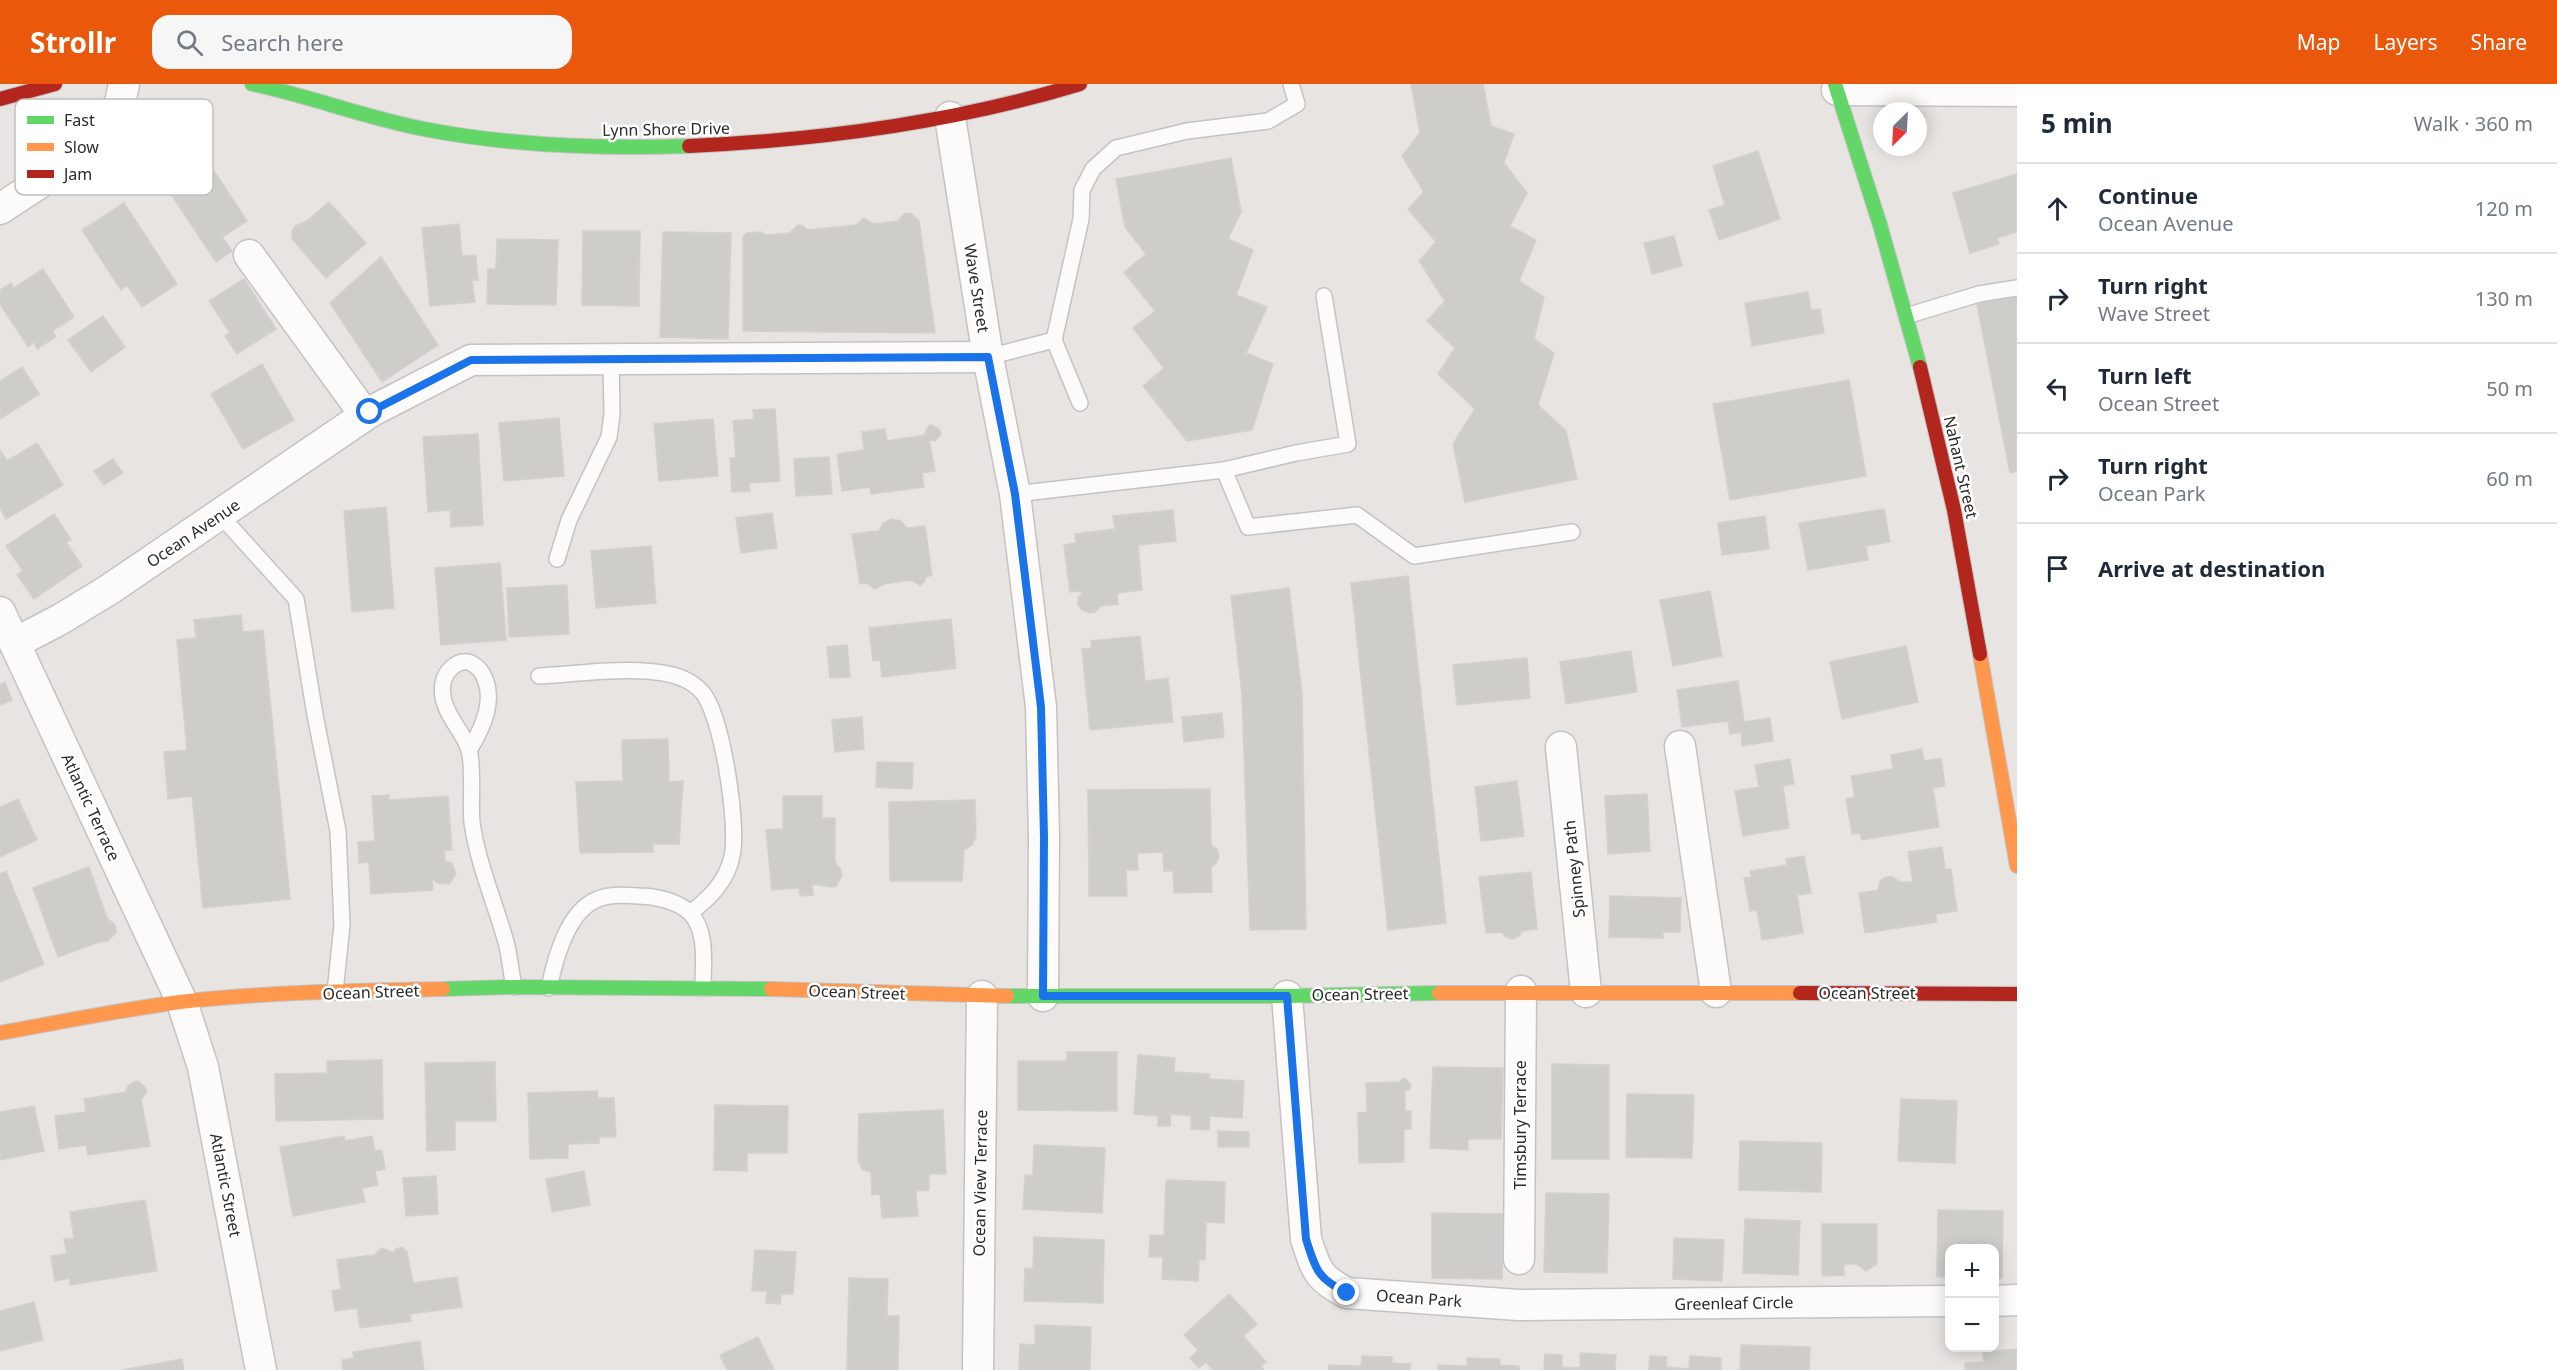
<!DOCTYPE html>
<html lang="en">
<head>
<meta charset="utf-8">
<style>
	:root { --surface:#fff; --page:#f6f6f7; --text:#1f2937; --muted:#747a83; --line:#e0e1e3; --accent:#ea580c }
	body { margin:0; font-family:"Noto Sans",sans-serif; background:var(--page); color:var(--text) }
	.controls { position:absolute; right:18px; bottom:18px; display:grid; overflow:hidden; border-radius:12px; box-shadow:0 3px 15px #0003 }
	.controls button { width:54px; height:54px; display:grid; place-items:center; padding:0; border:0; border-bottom:2px solid var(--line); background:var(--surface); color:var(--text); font:30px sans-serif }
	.compass { position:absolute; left:1873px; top:18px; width:54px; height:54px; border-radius:50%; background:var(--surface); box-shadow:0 3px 15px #0003; rotate:204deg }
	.stop { position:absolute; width:18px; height:18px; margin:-14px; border:4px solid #1a73e8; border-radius:50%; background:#fff }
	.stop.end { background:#1a73e8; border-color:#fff; box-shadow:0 2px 6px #0008 }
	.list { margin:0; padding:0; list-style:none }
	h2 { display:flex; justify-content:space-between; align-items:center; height:78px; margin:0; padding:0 24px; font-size:26px }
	h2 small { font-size:20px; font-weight:400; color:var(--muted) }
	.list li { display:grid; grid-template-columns:39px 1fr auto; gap:18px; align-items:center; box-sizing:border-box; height:90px; padding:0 24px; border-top:2px solid var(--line) }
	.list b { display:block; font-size:22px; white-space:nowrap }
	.list p { margin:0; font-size:20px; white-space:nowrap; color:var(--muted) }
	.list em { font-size:20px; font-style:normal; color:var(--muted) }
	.icon { flex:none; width:33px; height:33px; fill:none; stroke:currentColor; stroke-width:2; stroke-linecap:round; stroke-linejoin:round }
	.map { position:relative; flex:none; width:2017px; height:1286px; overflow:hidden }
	header { display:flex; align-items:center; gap:36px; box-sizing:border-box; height:84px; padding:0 30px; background:var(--accent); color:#fff }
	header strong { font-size:28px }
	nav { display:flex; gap:33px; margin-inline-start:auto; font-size:21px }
	.search { width:420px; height:54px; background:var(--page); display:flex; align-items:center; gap:15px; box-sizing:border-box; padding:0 21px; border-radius:18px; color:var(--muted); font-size:22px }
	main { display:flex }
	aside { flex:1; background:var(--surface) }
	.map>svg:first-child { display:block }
</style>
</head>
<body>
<header>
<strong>Strollr</strong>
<div class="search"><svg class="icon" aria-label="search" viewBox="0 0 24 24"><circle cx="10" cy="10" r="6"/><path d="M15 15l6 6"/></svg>Search here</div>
<nav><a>Map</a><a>Layers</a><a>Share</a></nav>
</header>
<main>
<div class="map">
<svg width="2017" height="1286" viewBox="0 0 2017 1286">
	<rect width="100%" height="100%" fill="#e8e4e1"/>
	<!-- building -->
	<g fill="#cfcdca" stroke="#d3d0cd" stroke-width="1.5">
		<path d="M1411,0H1483L1491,42L1514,50L1504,79L1527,109L1510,142L1536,156L1519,197L1544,213L1534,255L1554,269L1538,321L1566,347L1577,395L1465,418L1453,360L1475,325L1438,290L1455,264L1427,237L1445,217L1419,177L1436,158L1408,125L1424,108L1402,72L1420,49Z"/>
		<path d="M1758,67L1780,135L1719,156L1709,126L1725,121L1713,82Z"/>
		<path d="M205,73L247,137L222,153L232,167L216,178L164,100Z"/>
		<path d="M1231,74L1241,128L1228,155L1253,166L1236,211L1267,223L1246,269L1273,280L1252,346L1187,357L1143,302L1164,284L1133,244L1155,227L1124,188L1146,170L1125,143L1116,95Z"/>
		<path d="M2017,90V148L1997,154L1999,160L1970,169L1953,109Z"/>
		<path d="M329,118L366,159L326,194L292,155V148L295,142L307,137Z"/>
		<path d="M124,119L177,200L142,223L127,201L121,206L82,146Z"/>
		<path d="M910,129L919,137L935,249L743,247V152L747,149L761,148L766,151L790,149L798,141L803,142L808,146L856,141L864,134L874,140L898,137L904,130Z"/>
		<path d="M459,140L462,172L476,171L478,196H472L475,218L430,222L422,144Z"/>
		<path d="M583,147H640L639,222L582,221Z"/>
		<path d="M663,148L731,149L728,255L660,253Z"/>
		<path d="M1674,152L1682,182L1652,190L1644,159Z"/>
		<path d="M497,155L558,156L556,221L487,220L488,185H496Z"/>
		<path d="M381,173L438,261L382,298L330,219Z"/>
		<path d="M43,185L74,233L52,247L56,253L37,265L34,258L28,263L0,220V206L11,199L14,204Z"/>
		<path d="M244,195L276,245L237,270L225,252L230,249L209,217Z"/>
		<path d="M1808,208L1811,226L1820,225L1824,249L1752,262L1745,219Z"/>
		<path d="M2017,213V387L2010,389L1977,220Z"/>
		<path d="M103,232L125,263L91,288L68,256Z"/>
		<path d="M262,280L294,336L243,365L211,310Z"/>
		<path d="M22,283L39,310L0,335V297Z"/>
		<path d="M1849,296L1866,392L1730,416L1713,320Z"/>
		<path d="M775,325L780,397L749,399L750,407L732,408L730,374H736L733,337L754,335L753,326Z"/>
		<path d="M559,334L564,392L504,397L499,339Z"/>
		<path d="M713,335L718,392L659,397L654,340Z"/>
		<path d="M931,341L939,345L941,350L935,357L929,356L935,387L922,389L924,403L871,410L870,403L842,407L837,370L864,366L862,348L885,345L887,357L925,351L926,345Z"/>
		<path d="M478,350L483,441L451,443L450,426L428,428L423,353Z"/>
		<path d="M37,359L63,401L6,435L0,424V366L7,377Z"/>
		<path d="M829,373L832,410L796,412L794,375Z"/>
		<path d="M113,375L123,389L104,401L94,387Z"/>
		<path d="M386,423L394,524L352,528L344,427Z"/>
		<path d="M1884,425L1890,458L1866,462L1868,476L1808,486L1799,439Z"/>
		<path d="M1173,426L1176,457L1138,461L1142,506L1117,509L1118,520L1101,522L1095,528L1089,529L1082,526L1078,520V514L1083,507L1070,508L1064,461L1076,459L1075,450L1115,445L1113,432Z"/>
		<path d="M772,429L777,464L741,469L736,434Z"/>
		<path d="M54,430L71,456L66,458L82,482L34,515L17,491L23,487L6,462Z"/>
		<path d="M1765,432L1769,465L1722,471L1718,439Z"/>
		<path d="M891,435L901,437L907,444L925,442L932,491L926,493L924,498L920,501L911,496L884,500L875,505L866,499L860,500L852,450L879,447L883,439Z"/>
		<path d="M651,462L656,519L596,524L591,467Z"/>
		<path d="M500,479L506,556L441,561L435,484Z"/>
		<path d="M1408,492L1446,839L1388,846L1351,499Z"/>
		<path d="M567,501L569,550L509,553L507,504Z"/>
		<path d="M1289,504L1302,610L1306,845L1250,846L1242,610L1231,512Z"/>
		<path d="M1710,507L1722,572L1673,582L1660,516Z"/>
		<path d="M241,531L243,548L263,546L290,815L203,824L192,712L168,715L164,668L187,666L177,556L196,554L194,536Z"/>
		<path d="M951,535L956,584L882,593L880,576L873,577L869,544Z"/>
		<path d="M1140,552L1145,597L1168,594L1173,638L1090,646L1082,565L1092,564L1091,557Z"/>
		<path d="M847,561L850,593L830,594L827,563Z"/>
		<path d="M1906,562L1918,618L1842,635L1830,578Z"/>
		<path d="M1631,567L1637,608L1566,620L1560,578Z"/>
		<path d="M1527,574L1530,614L1457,621L1453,581Z"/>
		<path d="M1738,597L1744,638L1770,634L1773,657L1742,662L1741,648L1730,650L1728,637L1682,643L1677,606Z"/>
		<path d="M5,598L12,616L0,621V600Z"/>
		<path d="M1222,629L1224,653L1184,658L1182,633Z"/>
		<path d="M862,633L864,665L835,668L832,636Z"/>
		<path d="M668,655L669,698L683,697L679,760H653V768L580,769L576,698L623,697L622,656Z"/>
		<path d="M1922,665L1924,677L1941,674L1945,702L1933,704L1939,743L1862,756L1860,749L1852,750L1846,715L1855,713L1851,692L1893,685L1891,671Z"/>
		<path d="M1790,675L1794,700L1783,702L1789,744L1743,752L1735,707L1759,703L1755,681Z"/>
		<path d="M877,678L913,679L912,705L876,703Z"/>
		<path d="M1517,697L1524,752L1481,757L1475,703Z"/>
		<path d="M1210,705L1211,761L1217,765L1219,772L1217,778L1211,783L1212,808L1174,809L1173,787H1164L1163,768L1137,769L1138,786H1126L1127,812H1089L1088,706Z"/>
		<path d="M1647,710L1650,767L1608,770L1605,712Z"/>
		<path d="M389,711V716L448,712L452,766L444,767L445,777L452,779L456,790L449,800L437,799L432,793L433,806L371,810L369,778L359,779L358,758L375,757L372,712Z"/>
		<path d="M783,712H822V734H835V778L841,786L842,791L836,802L831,803L812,800L813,811L800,812L799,804L772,806L766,746L783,745Z"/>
		<path d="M18,715L37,756L0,773V723Z"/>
		<path d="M975,716L976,753L972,761L964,766L962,797H890L889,718Z"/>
		<path d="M1942,763L1945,786L1951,785L1957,827L1935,830L1937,838L1865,849L1859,809L1878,806L1880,797L1886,793H1893L1900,798H1913L1908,768Z"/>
		<path d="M1804,772L1811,809L1797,811L1803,849L1762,856L1757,826L1750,827L1744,794L1751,793L1750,787L1787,781L1786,775Z"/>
		<path d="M89,783L107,834L115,841L116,848L108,857L99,858L58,873L33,804Z"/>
		<path d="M6,787L44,880L0,898V790Z"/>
		<path d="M1531,788L1537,845L1522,847L1519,852L1513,855L1506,853L1502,848L1486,849L1479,793Z"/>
		<path d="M1610,812L1681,814L1680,848H1663V854L1609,853Z"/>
		<path d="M1067,968H1117V1027L1018,1026V977H1067Z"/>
		<path d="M1138,971L1175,974L1174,988L1210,990L1209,995L1244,997L1242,1034L1210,1032L1209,1046L1191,1045V1032L1171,1030L1170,1042H1158V1032L1134,1030Z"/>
		<path d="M382,976L383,1035L276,1037L275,990L327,989V977Z"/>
		<path d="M495,978L496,1037H455V1066L427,1067L425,979Z"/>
		<path d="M1552,980L1609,981V1075H1552Z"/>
		<path d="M1433,983L1503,984L1501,1055H1468V1066L1430,1064Z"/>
		<path d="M1404,994L1411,1000L1409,1006L1405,1007V1027H1411V1045H1404V1078L1359,1079L1358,1029L1367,1028L1366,999L1399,998Z"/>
		<path d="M139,997L146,1005V1009L141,1016L150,1062L88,1071L86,1061L59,1065L55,1032L86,1028L84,1015L126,1008L128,1002L134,998Z"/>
		<path d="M597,1007L598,1014H614L616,1053H599V1059L568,1060V1074L530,1075L528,1009Z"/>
		<path d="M1627,1010L1694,1011L1692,1074L1626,1073Z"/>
		<path d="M1901,1015L1957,1017L1955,1079L1898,1077Z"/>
		<path d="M715,1021L788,1022L787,1069H747V1087L714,1086Z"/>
		<path d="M34,1022L44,1067L0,1076V1028Z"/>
		<path d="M943,1026L946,1090H929V1106L916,1107L918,1132L882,1134L880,1110L872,1111L871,1088L863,1086L858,1077L859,1030Z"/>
		<path d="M1218,1047L1249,1048V1063H1218Z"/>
		<path d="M344,1052L345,1057L372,1052L375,1067L382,1066L385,1085L375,1087L378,1101L362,1104L365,1118L293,1132L280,1063Z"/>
		<path d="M1740,1057L1822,1059L1821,1108L1739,1106Z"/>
		<path d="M1034,1061L1105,1064L1102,1129L1023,1125L1025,1091H1033Z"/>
		<path d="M584,1087L590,1121L552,1128L546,1095Z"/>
		<path d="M436,1092L438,1130L406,1132L403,1094Z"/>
		<path d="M1166,1096L1225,1098L1224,1139L1206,1138L1205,1176L1199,1175L1198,1197L1162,1195L1163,1173H1149L1150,1151L1164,1152Z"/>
		<path d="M1546,1109L1609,1110L1607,1189L1544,1188Z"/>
		<path d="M145,1116L157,1187L70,1201L69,1194L55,1197L51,1172L67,1170L64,1155L74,1154L70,1128Z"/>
		<path d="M1938,1126L2003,1127L2002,1194H1994V1164H1950V1193H1937Z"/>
		<path d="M1432,1129L1503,1130L1502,1195L1432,1194Z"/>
		<path d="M1745,1135L1800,1137L1798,1191L1743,1189Z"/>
		<path d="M1822,1140H1877V1180L1866,1187L1857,1180H1844V1191L1822,1192Z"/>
		<path d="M1034,1153L1104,1156L1103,1219L1024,1217L1025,1184L1033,1185Z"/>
		<path d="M1674,1154L1724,1156L1722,1197L1673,1195Z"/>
		<path d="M402,1163L407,1168L413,1199L457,1193L462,1223L410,1230L411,1237L360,1244L357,1224L335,1227L332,1207L341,1205L337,1176L374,1171L382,1164L394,1169L396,1165Z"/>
		<path d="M755,1166L796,1168L793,1210H781L780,1220L766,1219L767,1207H752Z"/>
		<path d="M849,1194L888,1195L887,1232H899L898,1286H847Z"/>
		<path d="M1229,1210L1257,1240L1243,1252L1266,1278L1261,1282L1264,1286H1213L1206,1278L1199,1284L1190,1274L1198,1266L1184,1251Z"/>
		<path d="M34,1218L43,1256L0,1267V1227Z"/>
		<path d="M1035,1241L1091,1243L1090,1286H1019L1020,1260L1035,1261Z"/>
		<path d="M758,1253L774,1286H727L720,1271Z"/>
		<path d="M420,1257L424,1286H343L342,1276L354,1274L353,1268Z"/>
		<path d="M1741,1261L1810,1263L1809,1286H1740Z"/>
		<path d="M2017,1265V1286H1965V1279L1984,1278L1983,1268Z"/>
		<path d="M1580,1269L1616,1271L1615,1286H1544L1545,1270L1562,1271V1283L1580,1284Z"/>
		<path d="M1362,1272L1392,1273V1279L1411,1280L1410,1286H1329V1281L1361,1282Z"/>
		<path d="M1650,1272L1667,1273L1666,1283L1689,1285L1690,1272L1721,1274V1286H1649Z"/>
		<path d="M1467,1274L1500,1275V1281L1519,1282V1286H1438V1281L1467,1282Z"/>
		<path d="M182,1275L184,1286H123Z"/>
	</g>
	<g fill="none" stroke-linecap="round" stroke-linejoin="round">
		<defs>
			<g id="lane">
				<path d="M1906,232L1979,210L2017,204"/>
				<path d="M1054,256L1080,319"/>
				<path d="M988,273L1054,256L1081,135L1082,106L1093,85L1116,64L1187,47L1268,37L1297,20L1291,0"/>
				<path d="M1224,386L1296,369L1348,360L1324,212"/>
				<path d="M1015,410L1224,386L1248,443L1357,431L1414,472L1572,448"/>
				<path d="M220,431L296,515L315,631L338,747L342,841L335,908"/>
				<path d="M557,475L569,436L609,353L612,330L611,275"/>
				<path d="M539,592C578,590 649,579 684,595C689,597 698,603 702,608C722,630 739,742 732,772C727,797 710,814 690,829"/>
				<path d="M469,666C483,644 497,614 482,589C480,585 473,579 468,578C456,576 445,588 443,599C438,626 463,645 469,666C474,683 470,720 472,739C478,780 495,819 506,858C510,873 511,889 514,903"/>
				<path d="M549,904C555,875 567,827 598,815C610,810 626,811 639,812C655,812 678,817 690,829C708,847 703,881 703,904"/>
			</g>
			<g id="street">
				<path d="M1837,6L2017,7"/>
				<path d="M950,33L988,273L1015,410L1041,623L1044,753L1043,912"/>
				<path d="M0,125L98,61L116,37L124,0"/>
				<path d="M249,171L365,331"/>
				<path d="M0,528L182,918L203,983L261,1286"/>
				<path d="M15,559L61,535L110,505L370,328L471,276L988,273"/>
				<path d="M1680,662L1716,908"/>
				<path d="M1561,663L1586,908"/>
				<path d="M1287,912L1306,1155C1316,1185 1317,1194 1347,1209L1519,1221L1950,1217"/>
				<path d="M1519,1175L1521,907"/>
				<path d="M1994,1217L2017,1216"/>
				<path d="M978,1286L982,912"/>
			</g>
			<g id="fast">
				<path d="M252,0C310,12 366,34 424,45C511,62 601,65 689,62"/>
				<path d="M1835,0L1880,141L1920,283"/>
				<path d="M443,905L514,903L771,905"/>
				<path d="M1007,912H1287L1439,909"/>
			</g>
			<g id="slow">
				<path d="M1980,570L2017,782"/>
				<path d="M771,905L1007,912"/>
				<path d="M1439,909H1800"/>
				<path d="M0,949C60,938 119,926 180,918C267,908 356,907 443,905"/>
			</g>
			<g id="jam">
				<path d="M0,15L55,0"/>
				<path d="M689,62C822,56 952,39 1080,0"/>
				<path d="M1920,283L1954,426L1980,570"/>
				<path d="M1800,909L2017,910"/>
			</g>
		</defs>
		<!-- lane casing -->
		<use href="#lane" stroke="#c4c3c3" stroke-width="18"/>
		<!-- street casing -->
		<use href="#street" stroke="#c4c3c3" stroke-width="33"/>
		<!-- fast casing -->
		<use href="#fast" stroke="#c4c3c3" stroke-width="16"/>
		<!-- slow casing -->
		<use href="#slow" stroke="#c4c3c3" stroke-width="16"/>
		<!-- jam casing -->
		<use href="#jam" stroke="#c4c3c3" stroke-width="16"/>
		<!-- lane -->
		<use href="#lane" stroke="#fcfbfa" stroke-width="15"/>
		<!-- street -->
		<use href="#street" stroke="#fcfbfa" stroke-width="30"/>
		<!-- fast -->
		<use href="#fast" stroke="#63d668" stroke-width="14"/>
		<!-- slow -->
		<use href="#slow" stroke="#ff974d" stroke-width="14"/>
		<!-- jam -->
		<use href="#jam" stroke="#b3261e" stroke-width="14"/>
	</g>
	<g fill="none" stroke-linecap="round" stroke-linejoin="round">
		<!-- route -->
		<path stroke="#1a73e8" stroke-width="8" d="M370,328L471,276L988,273L1015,410L1041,623L1044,753L1043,912H1287L1306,1155C1316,1186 1317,1194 1347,1209"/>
	</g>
	<g text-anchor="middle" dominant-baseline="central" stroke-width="5" stroke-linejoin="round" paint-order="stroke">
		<!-- street labels -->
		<g font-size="16" fill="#2a2a2a" stroke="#fff">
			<text transform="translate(666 45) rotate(-1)">Lynn Shore Drive</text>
			<text transform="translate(977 204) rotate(81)">Wave Street</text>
			<text transform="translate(1961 383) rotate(77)">Nahant Street</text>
			<text transform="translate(193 449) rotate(-34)">Ocean Avenue</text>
			<text transform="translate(91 723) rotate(65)">Atlantic Terrace</text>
			<text transform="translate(1574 785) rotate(-96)">Spinney Path</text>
			<text transform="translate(371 908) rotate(-2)">Ocean Street</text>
			<text transform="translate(857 908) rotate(2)">Ocean Street</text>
			<text x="1867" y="909">Ocean Street</text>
			<text transform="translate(1360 910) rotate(-1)">Ocean Street</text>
			<text transform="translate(1520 1041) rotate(-90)">Timsbury Terrace</text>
			<text transform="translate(980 1099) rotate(-89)">Ocean View Terrace</text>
			<text transform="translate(226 1101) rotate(79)">Atlantic Street</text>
			<text transform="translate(1419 1214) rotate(4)">Ocean Park</text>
			<text transform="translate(1734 1219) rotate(-1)">Greenleaf Circle</text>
		</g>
	</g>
	<!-- legend -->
	<rect x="15" y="15" width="198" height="96" rx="9" fill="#fff" stroke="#bfbfbf" stroke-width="1.5"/>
	<rect x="27" y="32" width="27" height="8" fill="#63d668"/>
	<rect x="27" y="59" width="27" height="8" fill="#ff974d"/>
	<rect x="27" y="86" width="27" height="8" fill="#b3261e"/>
	<g font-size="16" fill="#2a2a2a">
		<text x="64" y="42">Fast</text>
		<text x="64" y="69">Slow</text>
		<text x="64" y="96">Jam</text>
	</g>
</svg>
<div class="controls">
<button>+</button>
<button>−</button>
</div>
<svg class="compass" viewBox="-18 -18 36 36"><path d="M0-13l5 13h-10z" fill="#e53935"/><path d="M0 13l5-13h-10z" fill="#747a83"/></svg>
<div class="stop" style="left:370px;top:328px"></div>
<div class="stop end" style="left:1347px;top:1209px"></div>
</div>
<aside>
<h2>5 min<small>Walk · 360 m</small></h2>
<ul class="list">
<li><svg class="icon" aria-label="ahead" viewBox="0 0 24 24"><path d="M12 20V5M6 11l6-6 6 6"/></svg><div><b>Continue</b><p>Ocean Avenue</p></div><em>120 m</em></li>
<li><svg class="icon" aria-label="right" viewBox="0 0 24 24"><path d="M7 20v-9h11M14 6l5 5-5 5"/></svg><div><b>Turn right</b><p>Wave Street</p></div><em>130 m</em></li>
<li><svg class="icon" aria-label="left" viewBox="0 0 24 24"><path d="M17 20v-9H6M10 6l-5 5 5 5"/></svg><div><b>Turn left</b><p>Ocean Street</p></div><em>50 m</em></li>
<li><svg class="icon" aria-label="right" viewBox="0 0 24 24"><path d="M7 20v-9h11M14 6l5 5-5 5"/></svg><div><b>Turn right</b><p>Ocean Park</p></div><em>60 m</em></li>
<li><svg class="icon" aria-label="arrive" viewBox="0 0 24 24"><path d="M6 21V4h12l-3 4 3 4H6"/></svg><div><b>Arrive at destination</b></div></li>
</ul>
</aside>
</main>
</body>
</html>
